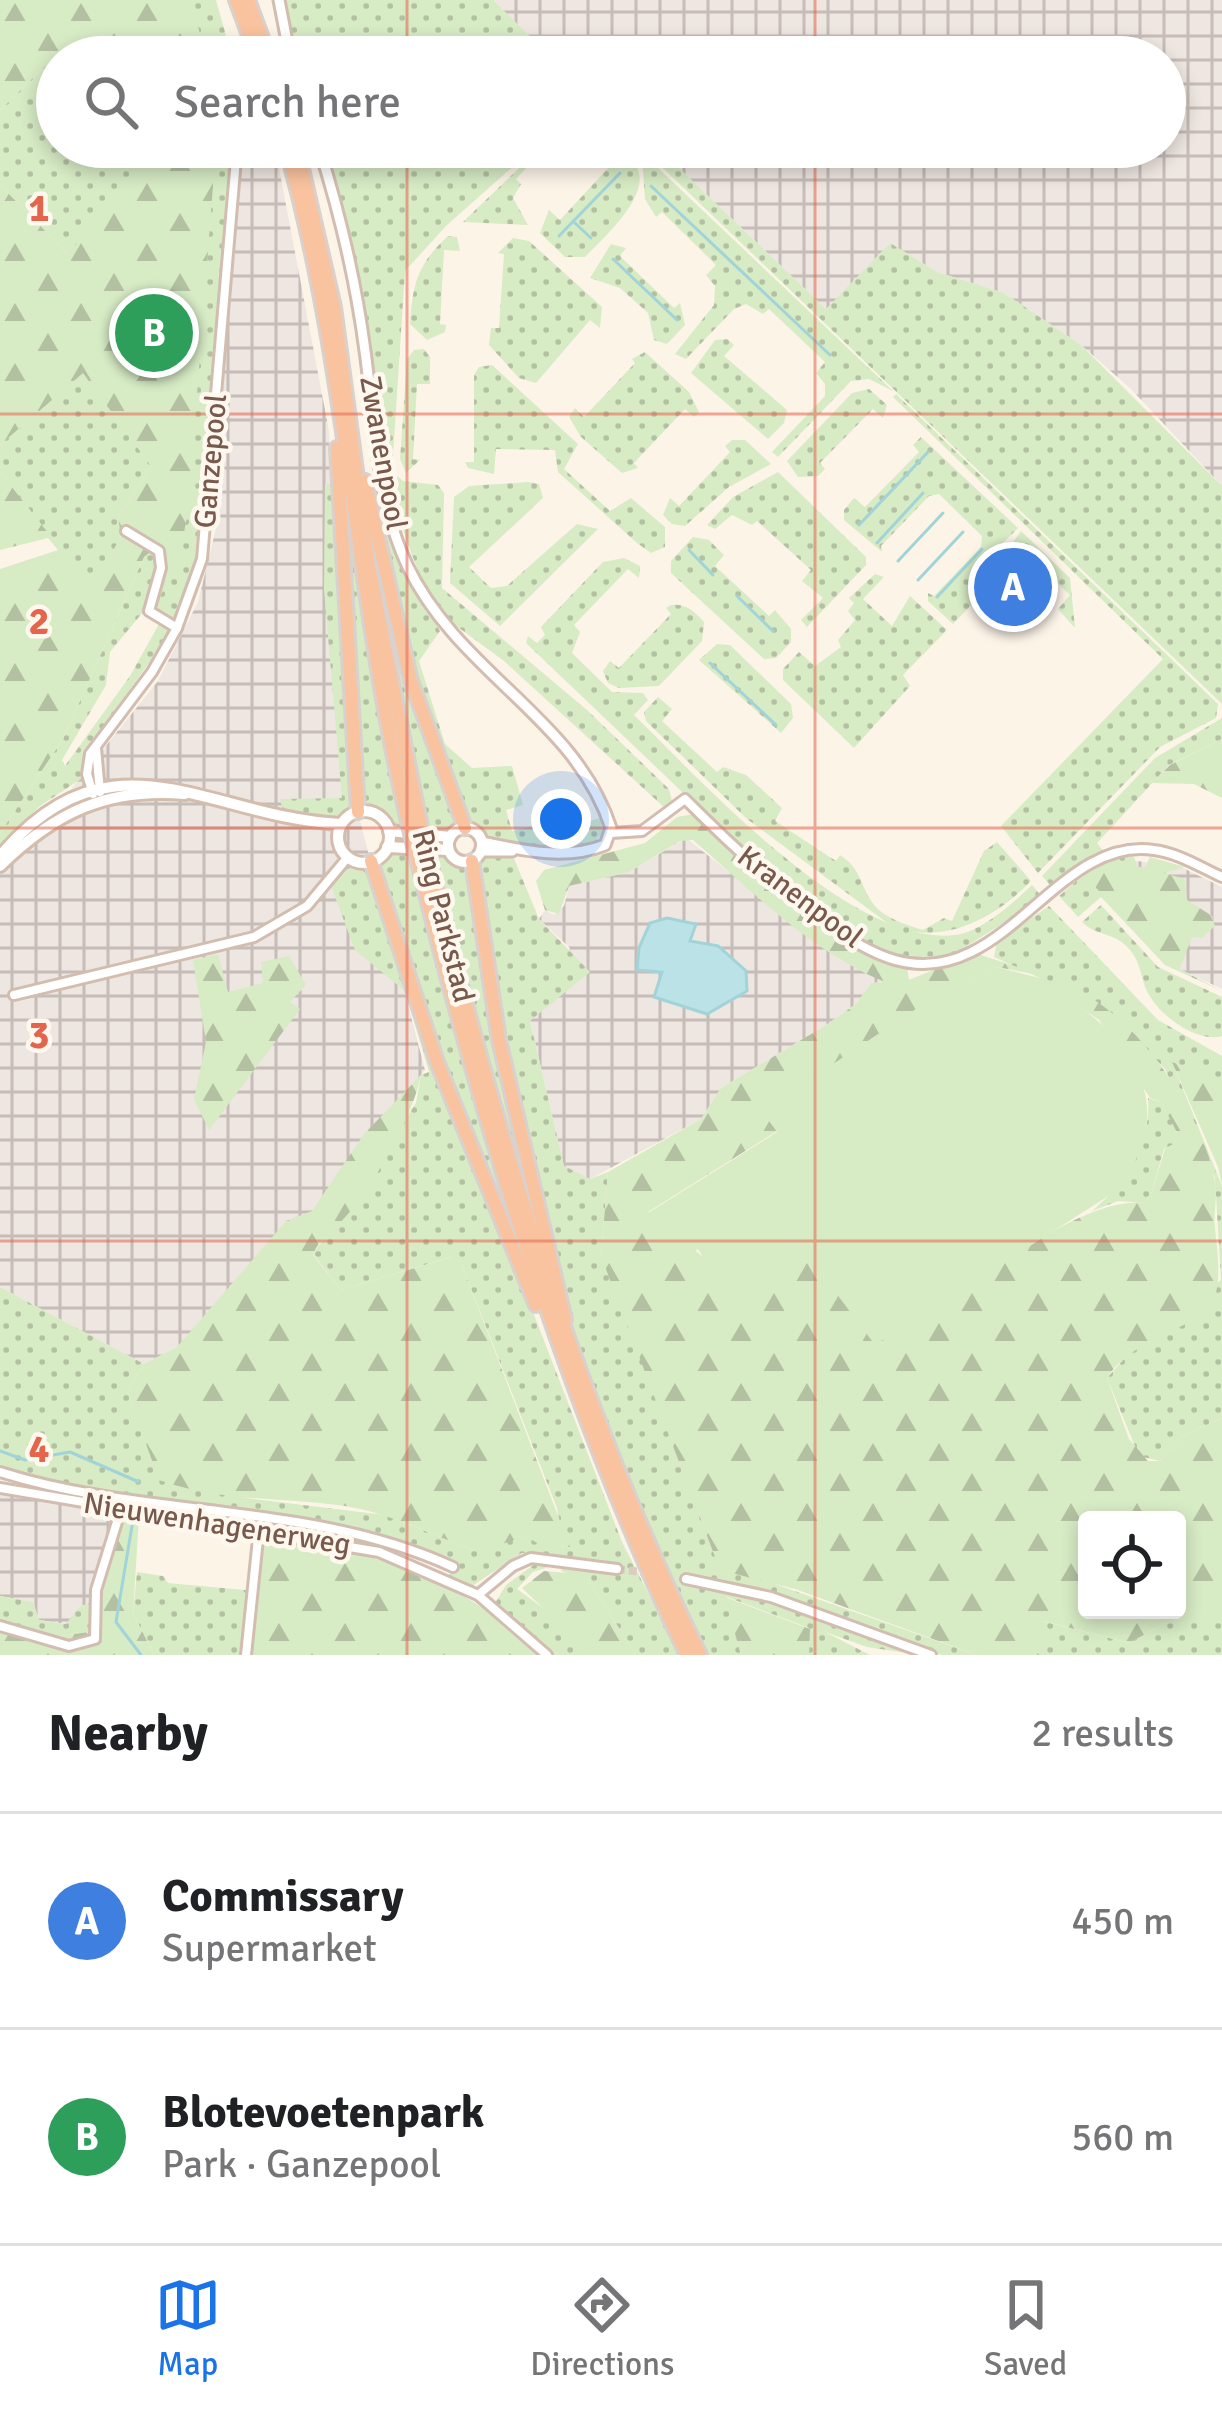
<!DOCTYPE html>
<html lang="en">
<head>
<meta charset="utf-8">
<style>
	:root { --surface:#fff; --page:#f2f2f2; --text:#202124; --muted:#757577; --line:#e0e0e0; --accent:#1a73e8 }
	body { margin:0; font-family:Signika,sans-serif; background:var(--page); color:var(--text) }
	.controls { position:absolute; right:36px; bottom:36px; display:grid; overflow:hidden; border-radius:12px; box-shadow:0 6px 18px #0003 }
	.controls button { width:108px; height:108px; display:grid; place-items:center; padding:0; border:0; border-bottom:3px solid var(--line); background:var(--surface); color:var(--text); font:60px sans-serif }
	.you { position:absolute; left:561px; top:819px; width:42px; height:42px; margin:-30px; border:9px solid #fff; border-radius:50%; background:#1a73e8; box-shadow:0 0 0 18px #1a73e833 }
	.badge { display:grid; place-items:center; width:78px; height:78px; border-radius:50%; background:var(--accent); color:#fff; font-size:39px; font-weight:700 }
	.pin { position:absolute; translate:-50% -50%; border:6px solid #fff; box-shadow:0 3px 12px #0006 }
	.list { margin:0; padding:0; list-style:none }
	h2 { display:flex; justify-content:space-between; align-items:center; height:156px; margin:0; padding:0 48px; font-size:51px }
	h2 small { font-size:39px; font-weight:400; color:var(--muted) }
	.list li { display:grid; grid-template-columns:78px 1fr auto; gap:36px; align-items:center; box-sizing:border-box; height:216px; padding:0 48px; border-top:3px solid var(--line) }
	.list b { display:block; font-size:45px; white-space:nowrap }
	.list p { margin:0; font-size:39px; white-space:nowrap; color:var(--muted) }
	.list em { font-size:39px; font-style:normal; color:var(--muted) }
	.icon { flex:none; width:66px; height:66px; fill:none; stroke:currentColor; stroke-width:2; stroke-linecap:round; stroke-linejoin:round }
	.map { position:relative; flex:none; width:1222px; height:1655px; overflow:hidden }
	.search { position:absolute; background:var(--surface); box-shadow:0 6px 18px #0003; left:36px; right:36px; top:36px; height:132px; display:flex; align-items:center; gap:30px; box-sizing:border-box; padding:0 42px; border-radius:66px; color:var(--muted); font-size:45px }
	.sheet { height:588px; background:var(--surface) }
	nav { display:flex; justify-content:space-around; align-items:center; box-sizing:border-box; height:168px; border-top:3px solid var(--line); background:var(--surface); font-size:33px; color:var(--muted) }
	nav a { display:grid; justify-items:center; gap:6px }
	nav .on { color:var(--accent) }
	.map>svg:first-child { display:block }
</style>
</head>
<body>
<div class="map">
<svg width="1222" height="1655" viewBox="0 0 1222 1655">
	<defs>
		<pattern id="industrial-grid" width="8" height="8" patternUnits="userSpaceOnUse" patternTransform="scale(3)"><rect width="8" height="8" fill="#eee6e1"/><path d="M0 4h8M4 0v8" fill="none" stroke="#c6bdb8"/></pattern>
		<pattern id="green-dots" width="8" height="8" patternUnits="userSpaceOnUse" patternTransform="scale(3)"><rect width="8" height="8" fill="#d7ebc5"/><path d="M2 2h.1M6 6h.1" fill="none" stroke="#b3c1a2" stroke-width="1.8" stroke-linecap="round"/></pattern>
		<pattern id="forest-firs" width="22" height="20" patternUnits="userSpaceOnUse" patternTransform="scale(3)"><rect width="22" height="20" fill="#d7ebc5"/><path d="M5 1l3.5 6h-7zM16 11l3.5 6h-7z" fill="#b3c1a2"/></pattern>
	</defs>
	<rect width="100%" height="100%" fill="#fdf4e8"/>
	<!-- industrial -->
	<g fill="url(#industrial-grid)">
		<path d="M493,0H1222V486L1131,389L1081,345L1004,293L937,272L890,243L827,310L657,147H1165V57H550Z"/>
		<path d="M234,147H275L329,431L340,744L425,1070L311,1214L177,1347L144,1364L0,1287V869L27,844L158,681L198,602L217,524Z"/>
		<path d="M686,838L839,959L888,982L871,983L856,1004L826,1025L721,1088L701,1119L590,1179L564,1167L530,1020L570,948L539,919L545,910L554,915L564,906L569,886L629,872Z"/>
		<path d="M1130,860L1181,867L1222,887V989L1166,963Z"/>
		<path d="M0,1492L122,1515L95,1601L79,1607L67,1624L39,1620L33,1602L0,1596Z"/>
	</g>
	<!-- green -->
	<g fill="url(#green-dots)" fill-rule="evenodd">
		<path d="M88,0H216L232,57H206L203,46L57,57V147H233L196,560L167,638L92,742L84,777L40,806L0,844V833L63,739L144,557L155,545L130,530L167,462L68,254L0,185V110L45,66ZM143,612L159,624L130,676L65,766L62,760L106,685L110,652Z"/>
		<path d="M286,0H493L551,57H297Z"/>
		<path d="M325,147H535L447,225L405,271L392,471L403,481L438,485L444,493L442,588L587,710L669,789L672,801L666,809L504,661L451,622L447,624C383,523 384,431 365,317C356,260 340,203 325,147Z"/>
		<path d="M541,147H546L516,179L521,184L513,198L528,225L463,222Z"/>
		<path d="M632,147H636L893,391L869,379L851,381L778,457L772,452L825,396V384L816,373L825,362L769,309L763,314L746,304L734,309L686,359L675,354L714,305L715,286L706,275L716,265L662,212L656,217L645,199L642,157Z"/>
		<path d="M641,147H657L826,309L890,243L937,272L1004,293L1081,345L1222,486V704Z"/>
		<path d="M623,154C670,180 605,236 585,257H565L540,233L549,210L560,220L610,166L607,162Z"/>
		<path d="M448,236L457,237L460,251L444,250L440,324L446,325L445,332L427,340L410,324C413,283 417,265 448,236Z"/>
		<path d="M513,238L529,241L602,307L600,328L590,320L536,383L519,378L489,345L491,328H499L504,254L498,253Z"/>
		<path d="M611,244L626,248L620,256L674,308L680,303L685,325L667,344L654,340L648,313L620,288L590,278Z"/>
		<path d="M727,339L734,345L724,356L787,410L784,423L768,439L691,373L715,340Z"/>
		<path d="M424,349L430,357V384H417L413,459L420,460L406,473L400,459L407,359L414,350Z"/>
		<path d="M645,352L689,392L699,412L694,417L685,409L634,463L638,468L622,473L581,437L569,417L575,408L584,417L635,363L632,359Z"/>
		<path d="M492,365L578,444L564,469L610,511L631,498L665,527V547L651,553L637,543L558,472L555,450L496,449L494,474L468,468L465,462H474V375L479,367Z"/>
		<path d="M83,372L151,466L118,517L121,536L95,586H89L0,472V445Z"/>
		<path d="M869,389L887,405L883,418L873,409L820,463L825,469L818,476L798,477L787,461L852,393Z"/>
		<path d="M896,394L1218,704L1216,718L1160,747L1038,873L1001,826L1163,659L893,397Z"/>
		<path d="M921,437L1018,528L997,549L1003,556L1021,531L1070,578L1075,628L1058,609L1070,595L1023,551L953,624L928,601V593L934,596L981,547L982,536L939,494L929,496L881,546L882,552L844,520V510L854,498L865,507L919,452L913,445Z"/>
		<path d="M732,440H745L771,464L729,487L685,526L672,524L663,515L670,498L679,506L730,452L725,446Z"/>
		<path d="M778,472L866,557V565L807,627L801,620L823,598L802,581L811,570L757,521L752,525L732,515L715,529L707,525L733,497Z"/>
		<path d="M529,482L539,484L543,498L469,567L491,588L507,586L577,524L598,529L500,626L450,583L454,497L469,486Z"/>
		<path d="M325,484H335L357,804L333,820L283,811L280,799L342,798L324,590Z"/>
		<path d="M343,490L371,677L404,831L363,807Z"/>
		<path d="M372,499H381L401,561L440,631L419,661L445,744L472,768L512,766L523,805L506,810L512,831L580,815L582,823L600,818L603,832L593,844L562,848L492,841L464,821L407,659Z"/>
		<path d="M693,537L709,540L724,555L715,566L769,616L775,610L791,629V642L776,658L764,659L671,573V561Z"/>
		<path d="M374,550L459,826L429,835L396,700Z"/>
		<path d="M624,558L640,566L639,578L628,569L574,625L580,632L572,653L612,692L643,693L648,700L634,715C705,784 851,947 955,935C981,932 1013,903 1032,885L1043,898L953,955L905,958L876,949L743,850L526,643L528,636L537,643L545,635L541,627L603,562Z"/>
		<path d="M875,574L884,577L863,599L892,626L910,596L947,630L903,675L910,686L854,748L783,680V669L799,652L815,666L841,647L838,640L855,620L848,611L854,603L849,598Z"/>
		<path d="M671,605C686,603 695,612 704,622L702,641L659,686L619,688L608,683L603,671L610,661L619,668L671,614L666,608Z"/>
		<path d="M717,644L730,645L791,704L793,718L781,733L699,660Z"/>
		<path d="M658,697L672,709L662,721L717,772L723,767L746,775L782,808L775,821L836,861L840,855C862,870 859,883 872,902C881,917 907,925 923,930L944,918L952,921L984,851L997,842L1031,881C995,919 941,947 890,925L747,819L646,721L644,712Z"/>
		<path d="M1222,718V739L1169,765L1097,843L1104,852L1053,888L1042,876L1155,758Z"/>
		<path d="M388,851L440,852L467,867L486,857L513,856L539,919L590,972L530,1021L564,1166L590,1179L608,1172L601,1256L772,1583L977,1655H941L777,1595L689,1573L684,1577L691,1584L768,1600L920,1655L867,1647L825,1632L870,1655H800L809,1628L727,1597L741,1655H704C582,1401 502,1133 435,859L410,861L478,1114L531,1287L524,1289L622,1542L680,1655H636L588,1580L561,1571L563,1565L618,1571L605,1560L522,1553L469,1588L448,1577L455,1561C311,1497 147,1517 0,1465V1287L144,1364L127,1391L160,1480L253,1499L385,1515L473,1550L525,1536L564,1547L557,1508L461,1263L451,1257L341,1290L313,1254L416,1103L421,1075L429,1072L405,991L355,950L331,886L345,869L369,868Z"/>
		<path d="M1127,854L1134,857L1166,962L1222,991L1165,965L1101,897L1078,917L1059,896L1089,870Z"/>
		<path d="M1101,905L1158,967L1222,997V1036C1197,1043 1162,1017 1149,995C1139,978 1143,960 1124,944C1112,933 1095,935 1082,922Z"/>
		<path d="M1049,906L1158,1020L1222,1056V1086L1173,1064L1222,1186V1418L1183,1436L1160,1461L1139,1456L1107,1378L1137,1344L1221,1280L1215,1178L1165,1069L1105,1008L994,957L997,942Z"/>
		<path d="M1148,1098L1161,1102L1182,1140L1164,1149L1151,1195L1143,1203L1118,1201L1092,1211C1126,1183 1152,1142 1148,1098Z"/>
		<path d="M536,1563L558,1564L533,1572L517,1589L565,1624L592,1655H541L489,1613L506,1585Z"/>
		<path d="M137,1572L163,1576L168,1583L257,1591L252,1655H154L133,1613Z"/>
		<path d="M0,1596L33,1602L39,1620L66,1624L79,1607L95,1601L98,1631L60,1636L0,1620Z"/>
		<path d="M1207,1615L1222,1616V1655H1032L1042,1621L1129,1643L1164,1624Z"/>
	</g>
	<!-- forest -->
	<g fill="url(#forest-firs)" fill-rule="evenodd">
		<path d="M0,0H191L206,57H57V77L45,66L0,110Z"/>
		<path d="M131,147H216L188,512L180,553L156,606L166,576V548L160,544L144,557L63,739L0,833V569L58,550L48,538L0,550V472L90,586L95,585L121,536L118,517L151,466L83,373L0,445V185L68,254L147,163Z"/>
		<path d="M1222,739V798L1194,784L1152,783L1170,765Z"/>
		<path d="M694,814C733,860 847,964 907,967L909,980L975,953L1048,977L997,967L933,998L763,1112L777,1131L648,1212L703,1257L739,1236L951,1296C1002,1266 1086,1197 1143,1203L1151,1195L1165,1149L1181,1140L1161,1102L1150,1098L1099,1020L1054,990L1056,984C1127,997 1204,1113 1215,1182C1218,1197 1213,1212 1215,1228C1217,1250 1222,1279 1214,1299C1194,1333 1136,1334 1107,1378L1129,1439L1148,1461H1160L1183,1436L1222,1418V1616L1164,1624L1129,1643L1043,1621L1042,1655H977L795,1589L720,1570L601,1256L608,1172L701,1119L721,1088L826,1025L856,1004L871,983L885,982C810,951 752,891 693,840L680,841L629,872L569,886L559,914L545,910L536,881L544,870L645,843L677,817ZM1087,1520H1177V1610H1087Z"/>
		<path d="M1150,857L1185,867L1164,873L1185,879L1187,900L1212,916L1215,926L1202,938L1192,937L1180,968L1165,965L1090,881L1109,866L1145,867Z"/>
		<path d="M218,954L228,992L263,983L261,962L289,956L306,985L290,1002L300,1009L209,1130L194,1099L206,1042L193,960Z"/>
		<path d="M1172,1062L1222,1082V1186L1218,1167Z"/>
		<path d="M421,1075C412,1120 370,1193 337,1226C326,1238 320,1238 313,1255L341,1290L452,1257L461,1263L570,1547L539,1544L525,1536L479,1552C434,1536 393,1514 345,1506C282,1497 220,1502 159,1480L127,1391L144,1364L177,1347L286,1221L312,1211L364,1134Z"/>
		<path d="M122,1515L139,1518L133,1613L154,1655H0V1620L60,1636L97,1631L95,1601Z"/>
		<path d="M262,1533C373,1553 457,1574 541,1655H252Z"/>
		<path d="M544,1571L579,1574L588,1580L636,1655H592L522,1588Z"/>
		<path d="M725,1597L810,1629L809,1655H741Z"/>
	</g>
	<!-- pitch -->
	<path fill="#d7ebc5" d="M997,967L1059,983L1054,990C1137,1038 1183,1113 1113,1193L875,1345L809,1257L734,1308L698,1249L678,1260L648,1213L777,1132L762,1111L934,997Z"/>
	<!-- water -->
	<path fill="#bbe3e7" stroke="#a1d4d9" stroke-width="3" d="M667,918L696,924L690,941L718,946L746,971L747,991L707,1014L654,997L662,972L637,970L639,948L650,923Z"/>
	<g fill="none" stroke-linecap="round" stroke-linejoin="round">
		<!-- stream -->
		<g stroke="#a1d4d9" stroke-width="3">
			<path d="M651,186L830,355"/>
			<path d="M575,223L591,238"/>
			<path d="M559,236L620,173"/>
			<path d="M613,259L677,320"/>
			<path d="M859,525L928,452"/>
			<path d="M877,543L923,493"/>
			<path d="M689,550L713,575"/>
			<path d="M898,561L943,513"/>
			<path d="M918,580L963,532"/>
			<path d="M737,596L773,631"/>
			<path d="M937,597L982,549"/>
			<path d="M710,663L776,725"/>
			<path d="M0,1451L25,1460L70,1452L139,1482"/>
			<path d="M133,1520L116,1622L141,1655"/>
		</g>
		<!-- minor-tunnel -->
		<path stroke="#dccdc1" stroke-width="8" stroke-dasharray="8 4" stroke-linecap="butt" d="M617,1569L648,1573"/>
		<defs>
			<g id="minor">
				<path d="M126,531L159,551L161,568L149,611L177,628"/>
				<path d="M96,748L100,792"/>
				<path d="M93,794L87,774L90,754L152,672L177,628L202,559L237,147"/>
				<path d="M611,833L642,831L685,799C733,847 832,942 895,960C1004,991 1056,835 1154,850C1178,853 1200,867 1222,877"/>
				<path d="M14,995L254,937L307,906L348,857"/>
				<path d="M0,1472C148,1519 310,1501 453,1567"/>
				<path d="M0,1488L379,1552L478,1595L547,1655"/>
				<path d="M686,1579L771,1597L931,1655"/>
				<path d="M478,1595L513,1566L531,1558L617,1569"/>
				<path d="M0,1626L69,1646L95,1639L96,1590L121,1509"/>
				<path d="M246,1655L259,1529"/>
			</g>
			<g id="tertiary">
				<path d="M279,0L290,57"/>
				<path d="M319,147C340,214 356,282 365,351C375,423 376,498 407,565C460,675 575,717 611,828L605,845C565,861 521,850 482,842"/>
				<path d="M481,851H512"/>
			</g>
			<g id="secondary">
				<circle cx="364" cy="837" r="26"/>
				<circle cx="465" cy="845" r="17"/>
				<path d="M389,831L450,837"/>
				<path d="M387,847L448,850"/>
				<path d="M0,856C112,723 209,818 341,824"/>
				<path d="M0,866C54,813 107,787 185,794"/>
			</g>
			<g id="trunk">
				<path d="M236,0L257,57"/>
				<path d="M248,0L269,57"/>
				<path d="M286,147C348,366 355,596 407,817"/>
				<path d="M297,147L334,307L369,567L419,818"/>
				<path d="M337,448L358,812"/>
				<path d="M365,481L411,681L465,828"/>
				<path d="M416,854C484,1130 564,1397 687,1655"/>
				<path d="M428,855C495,1131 575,1399 700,1655"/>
				<path d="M371,861L437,1062L536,1305"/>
				<path d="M472,861L499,1040L565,1320"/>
			</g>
		</defs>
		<!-- minor casing -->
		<use href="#minor" stroke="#d2bdb0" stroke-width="14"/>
		<!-- tertiary casing -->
		<use href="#tertiary" stroke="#d2bdb0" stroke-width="15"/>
		<!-- secondary casing -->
		<use href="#secondary" stroke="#d5bdad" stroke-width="16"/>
		<!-- trunk casing -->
		<use href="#trunk" stroke="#d9d1cd" stroke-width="18"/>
		<!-- minor -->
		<use href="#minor" stroke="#fff" stroke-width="8"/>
		<!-- tertiary -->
		<use href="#tertiary" stroke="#fff" stroke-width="9"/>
		<!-- secondary -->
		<use href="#secondary" stroke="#fff" stroke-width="10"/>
		<!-- trunk -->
		<use href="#trunk" stroke="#fac39f" stroke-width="12"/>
		<defs>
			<g id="trunk-bridge">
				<path d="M407,817L416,854"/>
				<path d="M419,818L428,855"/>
			</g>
		</defs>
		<!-- trunk-bridge casing -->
		<use href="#trunk-bridge" stroke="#d9d1cd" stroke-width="18" stroke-linecap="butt"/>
		<!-- trunk-bridge -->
		<use href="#trunk-bridge" stroke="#fac39f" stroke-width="12"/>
	</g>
	<!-- grid -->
	<path fill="none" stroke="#e2654c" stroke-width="3" stroke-opacity="0.55" d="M407,0V57M815,0V57M407,147V1655M815,147V1655M0,414H1222M0,828H1222M0,1241H1222"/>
	<g text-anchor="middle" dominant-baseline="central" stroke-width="9" stroke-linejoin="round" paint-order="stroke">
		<!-- street labels -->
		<g font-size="30" fill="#78594b" stroke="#fff8ef">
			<text transform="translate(383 453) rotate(80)">Zwanenpool</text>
			<text transform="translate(211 461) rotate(-85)">Ganzepool</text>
			<text transform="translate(800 897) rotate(37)">Kranenpool</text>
			<text transform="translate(443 916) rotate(76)">Ring Parkstad</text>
			<text transform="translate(217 1524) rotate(9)">Nieuwenhagenerweg</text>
		</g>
	</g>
	<g font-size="39" text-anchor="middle" font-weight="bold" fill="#e2654c" stroke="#fff8ef" stroke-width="9" stroke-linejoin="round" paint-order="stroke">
		<text x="39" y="221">1</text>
		<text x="39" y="634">2</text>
		<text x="39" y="1048">3</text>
		<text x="39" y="1462">4</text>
	</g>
</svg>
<div class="controls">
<button><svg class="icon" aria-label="locate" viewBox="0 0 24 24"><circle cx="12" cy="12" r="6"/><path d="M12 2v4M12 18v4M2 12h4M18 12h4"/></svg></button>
</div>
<div class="you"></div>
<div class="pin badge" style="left:1013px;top:587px;background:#3f7fe0">A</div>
<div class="pin badge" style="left:154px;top:333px;background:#2e9e5b">B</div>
<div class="search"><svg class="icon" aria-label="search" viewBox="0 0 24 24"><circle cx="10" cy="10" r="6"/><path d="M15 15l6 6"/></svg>Search here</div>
</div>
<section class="sheet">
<h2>Nearby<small>2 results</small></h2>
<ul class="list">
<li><span class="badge" style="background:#3f7fe0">A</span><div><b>Commissary</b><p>Supermarket</p></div><em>450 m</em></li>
<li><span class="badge" style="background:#2e9e5b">B</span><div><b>Blotevoetenpark</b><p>Park · Ganzepool</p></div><em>560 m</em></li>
</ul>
</section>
<nav>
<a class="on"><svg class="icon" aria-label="map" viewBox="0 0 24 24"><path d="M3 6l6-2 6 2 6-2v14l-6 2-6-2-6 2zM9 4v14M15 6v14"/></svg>Map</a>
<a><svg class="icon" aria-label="directions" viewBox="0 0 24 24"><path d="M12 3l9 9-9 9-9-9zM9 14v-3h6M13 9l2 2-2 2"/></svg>Directions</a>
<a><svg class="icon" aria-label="saved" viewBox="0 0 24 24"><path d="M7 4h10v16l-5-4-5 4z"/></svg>Saved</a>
</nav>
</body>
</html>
